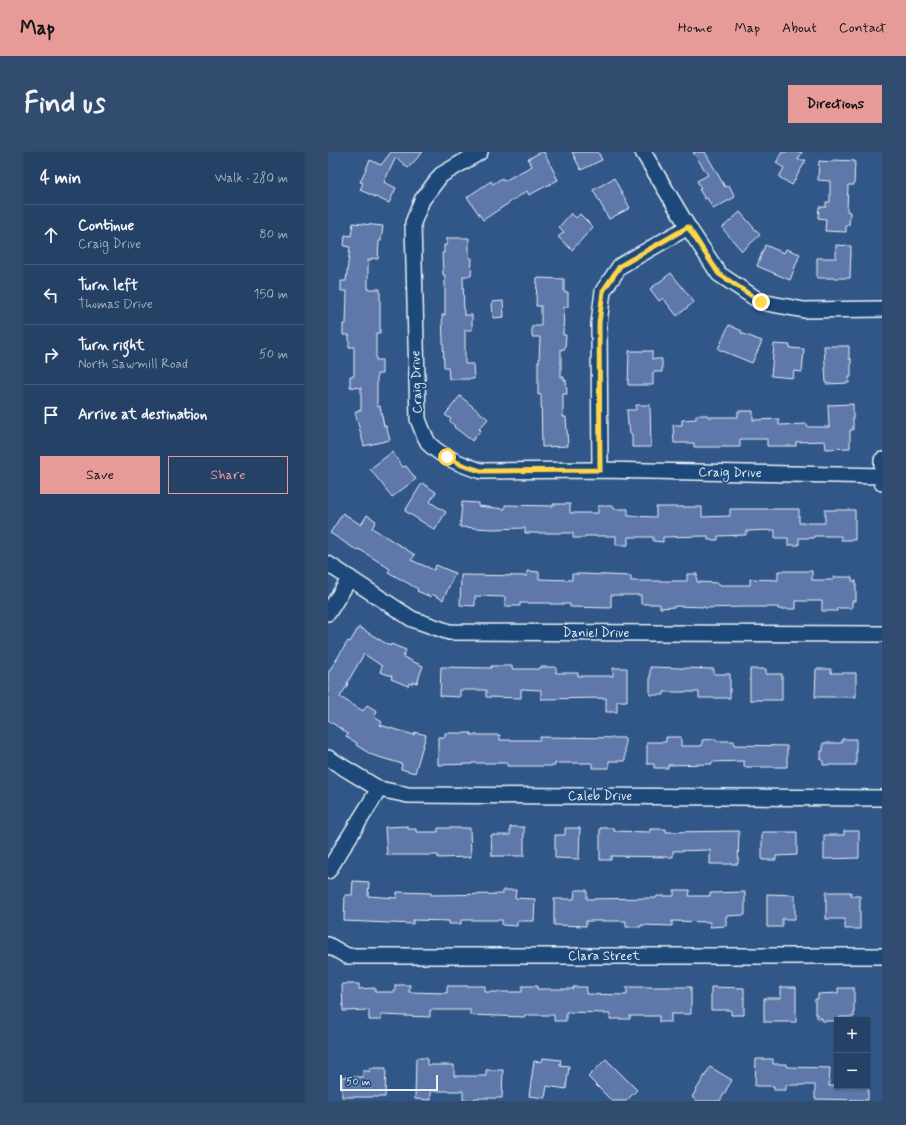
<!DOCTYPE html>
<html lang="en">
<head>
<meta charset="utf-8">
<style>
	:root { --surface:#254166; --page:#314c6f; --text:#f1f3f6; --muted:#a3afbf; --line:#425a7a; --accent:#e69b98 }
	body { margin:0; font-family:Mynerve,sans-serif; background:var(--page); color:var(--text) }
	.controls { position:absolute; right:12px; bottom:12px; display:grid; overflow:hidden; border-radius:0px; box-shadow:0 1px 3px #0004 }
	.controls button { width:36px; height:36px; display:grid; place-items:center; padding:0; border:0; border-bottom:1px solid var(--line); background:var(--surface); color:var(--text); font:20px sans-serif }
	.scale { position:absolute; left:12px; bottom:10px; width:98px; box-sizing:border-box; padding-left:4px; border:2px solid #e8f1f8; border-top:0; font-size:11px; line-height:14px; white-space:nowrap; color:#e8f1f8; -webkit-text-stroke:3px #1f4a7a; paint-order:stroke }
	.stop { position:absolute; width:12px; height:12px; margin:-9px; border:3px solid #ffd54a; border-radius:50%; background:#fff }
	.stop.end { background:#ffd54a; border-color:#fff; box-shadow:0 1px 4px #0008 }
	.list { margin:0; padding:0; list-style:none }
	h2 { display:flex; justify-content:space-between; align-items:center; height:52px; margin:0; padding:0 16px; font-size:17px }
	h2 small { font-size:13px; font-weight:400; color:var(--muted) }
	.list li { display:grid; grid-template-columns:26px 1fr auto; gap:12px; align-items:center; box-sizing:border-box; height:60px; padding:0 16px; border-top:1px solid var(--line) }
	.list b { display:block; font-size:15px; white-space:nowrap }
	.list p { margin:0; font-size:13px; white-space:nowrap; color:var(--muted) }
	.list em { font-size:13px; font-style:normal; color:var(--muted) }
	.actions { display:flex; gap:8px; padding:12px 16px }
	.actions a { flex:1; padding:9px 0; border:1px solid var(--accent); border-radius:0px; text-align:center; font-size:14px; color:var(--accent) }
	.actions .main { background:var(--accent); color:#111 }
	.icon { flex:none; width:22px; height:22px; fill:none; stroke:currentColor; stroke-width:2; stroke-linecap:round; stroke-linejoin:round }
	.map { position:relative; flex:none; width:554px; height:949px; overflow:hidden; border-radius:0px }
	header { display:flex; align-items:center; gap:24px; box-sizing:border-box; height:56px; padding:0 20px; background:var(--accent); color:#111 }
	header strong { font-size:19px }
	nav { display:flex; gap:22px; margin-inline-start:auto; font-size:14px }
	.intro { display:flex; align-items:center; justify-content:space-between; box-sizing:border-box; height:96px; padding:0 24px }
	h1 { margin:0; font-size:28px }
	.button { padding:10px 18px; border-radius:0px; background:var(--accent); color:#111; font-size:14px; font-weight:700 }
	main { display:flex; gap:24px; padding:0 24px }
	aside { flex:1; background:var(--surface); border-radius:0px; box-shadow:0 1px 3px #0004 }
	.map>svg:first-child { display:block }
</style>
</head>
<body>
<header>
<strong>Map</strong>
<nav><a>Home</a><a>Map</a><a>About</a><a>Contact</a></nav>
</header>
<div class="intro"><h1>Find us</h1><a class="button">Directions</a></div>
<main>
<aside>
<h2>4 min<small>Walk · 280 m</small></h2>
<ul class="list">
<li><svg class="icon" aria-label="ahead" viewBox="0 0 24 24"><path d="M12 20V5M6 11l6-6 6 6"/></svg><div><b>Continue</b><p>Craig Drive</p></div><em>80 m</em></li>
<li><svg class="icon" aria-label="left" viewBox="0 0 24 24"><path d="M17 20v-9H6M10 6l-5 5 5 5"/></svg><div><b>Turn left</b><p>Thomas Drive</p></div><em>150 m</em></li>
<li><svg class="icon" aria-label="right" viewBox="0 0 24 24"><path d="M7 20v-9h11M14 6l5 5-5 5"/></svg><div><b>Turn right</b><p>North Sawmill Road</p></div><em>50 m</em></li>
<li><svg class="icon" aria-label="arrive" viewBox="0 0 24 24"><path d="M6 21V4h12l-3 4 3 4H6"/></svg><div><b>Arrive at destination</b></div></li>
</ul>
<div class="actions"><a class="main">Save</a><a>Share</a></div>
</aside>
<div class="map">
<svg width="554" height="949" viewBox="0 0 554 949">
	<rect width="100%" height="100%" fill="#315788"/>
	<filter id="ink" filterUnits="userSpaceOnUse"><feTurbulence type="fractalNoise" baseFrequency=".025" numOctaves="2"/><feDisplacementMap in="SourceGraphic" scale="8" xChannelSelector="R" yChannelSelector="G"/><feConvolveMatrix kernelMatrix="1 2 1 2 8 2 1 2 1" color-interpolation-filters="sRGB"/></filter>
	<g filter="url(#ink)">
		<!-- building -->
		<g fill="#5f78a9" stroke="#e8f1f8">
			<path d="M63,0H95L80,16L68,5L56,30L68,36L61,51L32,38L35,31L32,30L42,8L53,13Z"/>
			<path d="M213,0H216L230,28L201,43L199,39L155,68L139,45L163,29L165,32L174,26L176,29L204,14L200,7Z"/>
			<path d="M244,0H270L274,8L253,18Z"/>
			<path d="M365,0H377L397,35L401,33L407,45L385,57L379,46L377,47L371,37L373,36L369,29L380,23Z"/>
			<path d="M454,0H474L470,8H478L464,33L451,25L456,16L448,11Z"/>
			<path d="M505,8L527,9L526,33H520L519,59L522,60L521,73H518V80L497,79L498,67L490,66L491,55H498V50H502V29L490,28L491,9L505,10Z"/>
			<path d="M286,26L302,56L281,67L265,38Z"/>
			<path d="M412,60L432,83L414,99L394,76Z"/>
			<path d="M243,61L248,66L252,62L265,75L244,98L230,85L236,80L231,75Z"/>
			<path d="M25,71L55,74L53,89H51L50,107L43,106V108H40V137H52V181H48V208H54V222H49V254H52L56,274H58L62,288L36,294L27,260L33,258V236L22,235V224H26V195H21V183H15V172H18L19,139H13V129H18L22,95L16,94L17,83L23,84Z"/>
			<path d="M119,86H141V106H144L143,124H135L136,163H144V178H137V212H145L146,227H121L120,215H116L114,163H117V123H115L114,101H116V93H119Z"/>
			<path d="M437,93L456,101L458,97L472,102L462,128L429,114Z"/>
			<path d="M508,93L523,94L522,126H489V106H508Z"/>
			<path d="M343,121L366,150L349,164L335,146L331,149L322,137Z"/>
			<path d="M209,126L236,127V140H240V155H236L235,183H238L237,197H233V225H236V228H238L239,242H235V265H238L240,294L214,295L213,242L210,243V210H211L212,185H204V174H213V154H208Z"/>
			<path d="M175,149L176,165L165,166L164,150Z"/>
			<path d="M401,173L414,179L413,181L434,189L424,211L390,197Z"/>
			<path d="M446,192L462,193V196L476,197L474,220L466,219L465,226L443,224Z"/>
			<path d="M496,194H521V207L523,206V225H521V231L498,232Z"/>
			<path d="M301,199H324V207H334V220H325V233H300Z"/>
			<path d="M132,244L160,267L151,277L153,278L144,289L126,275L127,274L121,269L123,267L117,263Z"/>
			<path d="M525,252V278H522V296L498,297L497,289L468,290V294H439V287H412V295H366V291H346L345,273H354V268L368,267V263H380V265H410V259H425V268L451,267V273L479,272L480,275H501L500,253Z"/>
			<path d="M308,253H322L323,295H304V282H302L301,273H300L299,258H308Z"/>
			<path d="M64,300L75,315L78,314L88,327L64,345L42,317Z"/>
			<path d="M94,331L108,340L102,350L118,360L107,378L77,359Z"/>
			<path d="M134,350L150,351V354L177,357V353L225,354V352H242V361H270V354H286V357H300V364L328,365V355H374V365L402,364V357H471V371H497V358H527V388H513V384H486V386H471V393H460V386H447V378L418,379V383L390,384V388H380V384L335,385V390L325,389V385H300V393H288V384H257V386H245V381H197V376L164,377L132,375Z"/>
			<path d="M15,361L33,373L39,363L48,369L44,376L87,403L83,408L106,418L108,413L127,421L115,448L104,442L103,445L89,439L90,437L60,420L62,417L31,397L30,399L2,381Z"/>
			<path d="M199,419L211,420V427L244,428V422H256L303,424V429H359V422H369V430L391,431V433H422V427L450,428V419H484V428H506V425H524V429H528V449H524V456H509V459H494V449H468V457H450V455H415L377,456V455L347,454V455L332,456V452H313V443H283V456L242,455V452H222V451H192V454H177V445L147,444V454L132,453L133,423L199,424Z"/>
			<path d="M31,475L62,494L63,492L78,498L75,505L95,514L89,531L85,530L84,532L81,531L80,534L63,527L64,524L52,520L54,514L36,502L19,531L20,532L12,545L35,559L39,553L49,559L46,565L54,570L52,573L86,583L87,580L98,583L87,621L73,617L74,612L44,603L28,593L29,591L18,585L20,582L0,568V521L20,489L22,490Z"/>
			<path d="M163,514H184V517H212V515H228V521H250V524H285V516H299V549H289V560H278V546L213,547V538L193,537V546L158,545V538H132V545L112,544L113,515L163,516Z"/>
			<path d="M322,515L386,517V522H402V546H371V540H336V543H322Z"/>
			<path d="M422,517H438V522H454V548H422Z"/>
			<path d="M488,517H503V521H528V545H487Z"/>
			<path d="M117,581H143V583H172V588H212V585L297,586V609H281V616H264V611H227V614H179V611H144V612L110,613V585H117Z"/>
			<path d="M338,585H353V594H374V588L388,587V589H406V593L459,594V615H416V609L384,610V612L340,613V616H326V612H319V590H338Z"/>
			<path d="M514,587H528V613H495V608H493V599H495V591H514Z"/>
			<path d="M80,674V677H88V680H110V676H142L143,705L110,706V703H59L57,675Z"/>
			<path d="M182,675H196V704H164L163,683H182Z"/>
			<path d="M237,676H252L251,707L227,706V683H237Z"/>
			<path d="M272,676H286V679L322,680V677H338V680L411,679L410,712H382V698L345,699V705L283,704V708H272Z"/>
			<path d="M516,679H531V706L496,707V683H516Z"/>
			<path d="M434,680H469V703L448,704V708H434Z"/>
			<path d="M25,729L41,730L40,744L69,746V740L103,741V743L175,742V738H188L187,746L207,747L206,769H189V774L174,773V768H133V772H121V769L85,768V772L16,769L17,743H24Z"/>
			<path d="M247,738H259V747L328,746L329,744H346V738H362L361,744H382V741L417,740V763L398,764V774L382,775V770L344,769V774L313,773V775H298V769H258V774L226,773V747H246Z"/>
			<path d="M498,740H523V744H532V777H517V767H498Z"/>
			<path d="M439,742L467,743V767H454V775H439Z"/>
			<path d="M14,832H31V837L47,836V840H67V833H82L81,840L119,841V834H157V840H194V834H209V837H245V835H259L258,842L299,843V835H363V862H343V870H331V864H302V867H282V862H276V861L238,860V869H226V863H197V865L142,863V858H102V865L53,863V868H41V858L15,859Z"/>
			<path d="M383,835L416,836V863H403V858H383Z"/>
			<path d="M453,835H468V870H436V846H453Z"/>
			<path d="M510,836H526V865H512V868L509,869H494V866H489V862H487V847H490V842L510,841Z"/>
			<path d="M88,906H99V913H126V924H158V918H175L174,946H147L146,949L135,948V939H103V948L87,947Z"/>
			<path d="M215,906L233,908L232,913L241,914L238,937L219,934L217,946L201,944L206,909L214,910Z"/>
			<path d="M278,907L309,938L298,949H284L260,925Z"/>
			<path d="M428,907H445V912H459V915L502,916L501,934H540V948L487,947V933H458V938H446V934H427Z"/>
			<path d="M382,915L404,928L392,949H369L364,945Z"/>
			<path d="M42,916H58L57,945H14V925H35V919H42Z"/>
		</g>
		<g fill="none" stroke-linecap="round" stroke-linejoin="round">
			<defs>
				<g id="minor">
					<path d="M152,0L113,23L94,48L85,71L90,267C93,275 97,287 102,293C116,306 135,313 153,319L272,318L554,324"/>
					<path d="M315,0L360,75L391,122L433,150L476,158L554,157"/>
					<path d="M554,308V331"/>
					<path d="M272,318L271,171L275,139L292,114L360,75"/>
					<path d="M0,412L84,467L121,480L554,482"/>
					<path d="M0,461L22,426"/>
					<path d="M0,606L51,637L80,643L554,646"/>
					<path d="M0,719L51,637"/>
					<path d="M0,793L19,804H554"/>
				</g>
			</defs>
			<!-- minor casing -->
			<use href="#minor" stroke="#e8f1f8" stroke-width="18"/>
			<!-- minor -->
			<use href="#minor" stroke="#1f4a7a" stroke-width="15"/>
		</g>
	</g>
	<g fill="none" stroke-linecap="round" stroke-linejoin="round" filter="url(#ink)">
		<!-- route -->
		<path stroke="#ffd54a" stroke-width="5" d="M119,305L134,313L153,319L272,318L271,171L275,139L292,114L360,75L391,122L433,150"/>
	</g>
	<g text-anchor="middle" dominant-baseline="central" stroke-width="3.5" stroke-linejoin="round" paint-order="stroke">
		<!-- street labels -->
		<g font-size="13" fill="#e8f1f8" stroke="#1f4a7a">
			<text transform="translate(89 230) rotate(-92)">Craig Drive</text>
			<text transform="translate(402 321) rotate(1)">Craig Drive</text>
			<text x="268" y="481">Daniel Drive</text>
			<text x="272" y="644">Caleb Drive</text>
			<text x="276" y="804">Clara Street</text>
		</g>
	</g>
</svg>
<div class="controls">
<button>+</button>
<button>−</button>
</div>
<div class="scale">50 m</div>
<div class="stop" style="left:119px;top:305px"></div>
<div class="stop end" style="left:433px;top:150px"></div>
</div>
</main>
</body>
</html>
